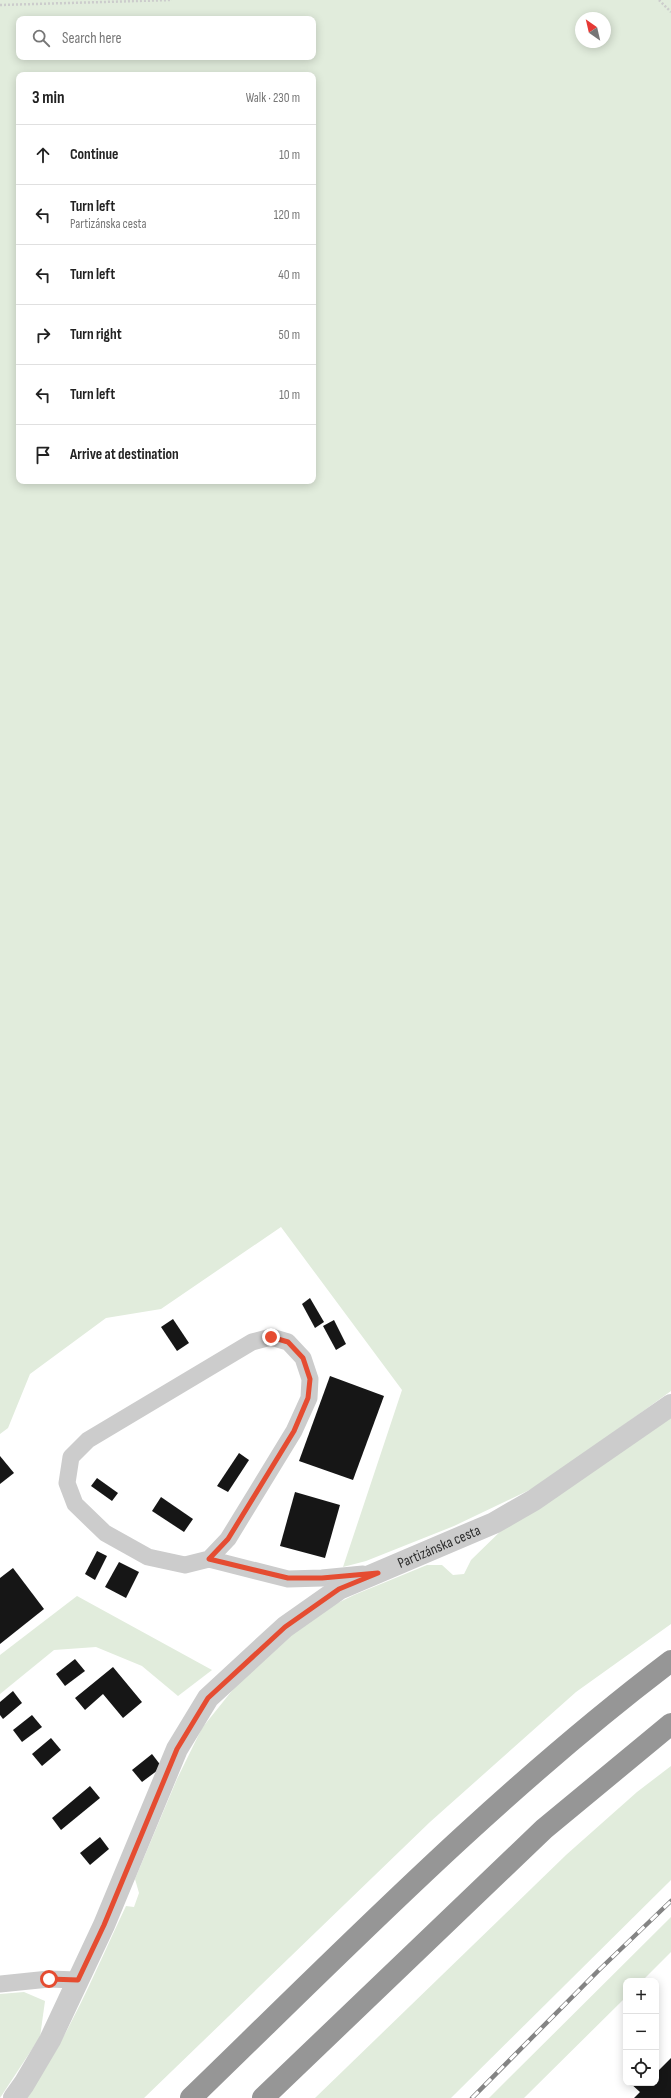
<!DOCTYPE html>
<html lang="en">
<head>
<meta charset="utf-8">
<style>
	:root { --surface:#fff; --page:#f6f6f6; --text:#222; --muted:#767676; --line:#e0e0e0 }
	body { margin:0; font-family:"Sofia Sans Condensed",sans-serif; background:var(--page); color:var(--text) }
	.controls { position:absolute; right:12px; bottom:12px; display:grid; overflow:hidden; border-radius:8px; box-shadow:0 2px 10px #0003 }
	.controls button { width:36px; height:36px; display:grid; place-items:center; padding:0; border:0; border-bottom:1px solid var(--line); background:var(--surface); color:var(--text); font:20px sans-serif }
	.compass { position:absolute; left:575px; top:12px; width:36px; height:36px; border-radius:50%; background:var(--surface); box-shadow:0 2px 10px #0003; rotate:326deg }
	.stop { position:absolute; width:12px; height:12px; margin:-9px; border:3px solid #e54c31; border-radius:50%; background:#fff }
	.stop.end { background:#e54c31; border-color:#fff; box-shadow:0 1px 4px #0008 }
	.list { margin:0; padding:0; list-style:none }
	h2 { display:flex; justify-content:space-between; align-items:center; height:52px; margin:0; padding:0 16px; font-size:17px }
	h2 small { font-size:13px; font-weight:400; color:var(--muted) }
	.list li { display:grid; grid-template-columns:26px 1fr auto; gap:12px; align-items:center; box-sizing:border-box; height:60px; padding:0 16px; border-top:1px solid var(--line) }
	.list b { display:block; font-size:15px; white-space:nowrap }
	.list p { margin:0; font-size:13px; white-space:nowrap; color:var(--muted) }
	.list em { font-size:13px; font-style:normal; color:var(--muted) }
	.icon { flex:none; width:22px; height:22px; fill:none; stroke:currentColor; stroke-width:2; stroke-linecap:round; stroke-linejoin:round }
	.map { position:relative; flex:none; width:671px; height:2098px; overflow:hidden }
	.search { position:absolute; background:var(--surface); box-shadow:0 2px 10px #0003; left:16px; top:16px; width:300px; height:44px; display:flex; align-items:center; gap:10px; box-sizing:border-box; padding:0 14px; border-radius:8px; color:var(--muted); font-size:15px }
	.panel { position:absolute; background:var(--surface); box-shadow:0 2px 10px #0003; left:16px; top:72px; width:300px; height:412px; border-radius:8px }
	.map>svg:first-child { display:block }
</style>
</head>
<body>
<div class="map">
<svg width="671" height="2098" viewBox="0 0 671 2098">
	<rect width="100%" height="100%" fill="#fff"/>
	<!-- green -->
	<g fill="#e1ecdc" fill-rule="evenodd">
		<path d="M0,0H671V1391L542,1484L454,1526L366,1561L343,1567L402,1390L281,1227L161,1309L106,1318L30,1374L8,1428L0,1434ZM581,18H605V42H581ZM19,19H313V57H19ZM19,75H313V481H19Z"/>
		<path d="M671,1416V1624L576,1692L430,1822L144,2098H25C68,2040 95,1971 126,1906L134,1907L139,1893L135,1879L177,1779L202,1728L235,1687L309,1617L354,1595L427,1565H442L453,1575L464,1574L471,1560L511,1521Z"/>
		<path d="M77,1596L212,1670L178,1696L142,1666L96,1647L54,1650L0,1694V1655Z"/>
		<path d="M671,1766V1880L451,2098H315L566,1855L637,1792Z"/>
		<path d="M671,1917V1952L642,1981H626V1997L524,2098H489Z"/>
		<path d="M24,1992L45,2001L40,2037L0,2098V1994Z"/>
	</g>
	<!-- building -->
	<g fill="#161616">
		<path d="M310,1298L324,1322L315,1328L302,1304Z"/>
		<path d="M173,1319L189,1343L177,1351L161,1327Z"/>
		<path d="M334,1320L346,1344L336,1350L323,1326Z"/>
		<path d="M330,1376L384,1396L353,1480L299,1461Z"/>
		<path d="M239,1453L249,1460L228,1492L217,1486Z"/>
		<path d="M0,1456L14,1473L0,1484Z"/>
		<path d="M97,1478L118,1493L112,1501L91,1486Z"/>
		<path d="M295,1492L340,1505L325,1558L280,1546Z"/>
		<path d="M161,1497L193,1519L184,1532L152,1511Z"/>
		<path d="M97,1551L107,1556L95,1580L85,1574Z"/>
		<path d="M119,1562L139,1572L126,1598L105,1587Z"/>
		<path d="M13,1568L44,1609L0,1644V1578Z"/>
		<path d="M75,1659L85,1671L65,1686L56,1674Z"/>
		<path d="M113,1667L142,1702L123,1718L103,1694L85,1710L75,1698Z"/>
		<path d="M13,1691L22,1703L3,1719L0,1715V1702Z"/>
		<path d="M32,1715L42,1727L22,1742L13,1730Z"/>
		<path d="M51,1738L61,1750L42,1766L32,1754Z"/>
		<path d="M152,1754L162,1767L142,1782L132,1770Z"/>
		<path d="M90,1786L100,1798L61,1830L52,1818Z"/>
		<path d="M100,1837L109,1849L90,1865L80,1853Z"/>
		<path d="M671,2058V2098H634L640,2092L630,2083H656V2073Z"/>
	</g>
	<g fill="none" stroke-linecap="round" stroke-linejoin="round">
		<!-- path -->
		<g stroke="#ccc" stroke-width="2.5" stroke-dasharray="2 2" stroke-linecap="butt">
			<path d="M659,0L671,12"/>
			<path d="M0,5L172,0"/>
		</g>
		<!-- lane -->
		<g stroke="#ccc" stroke-width="17">
			<path d="M209,1559L228,1539L294,1431L309,1398L310,1379L303,1358L288,1342L271,1337L252,1342L88,1440L71,1457L67,1483L75,1504L105,1533L148,1557L185,1565L209,1559L288,1579L322,1578L363,1574"/>
			<path d="M0,1984L49,1979L77,1980"/>
		</g>
		<!-- street -->
		<path stroke="#ccc" stroke-width="22" id="s1" d="M14,2098L24,2084L50,2040L104,1925L177,1749L208,1698L285,1627L339,1589L494,1523L534,1500L671,1405"/>
		<!-- highway -->
		<g stroke="#969696" stroke-width="22">
			<path d="M191,2098C346,1948 498,1792 671,1661"/>
			<path d="M263,2098L544,1829L671,1724"/>
		</g>
		<defs>
			<path id="rail" d="M472,2098L599,1970L671,1901"/>
		</defs>
		<!-- rail casing -->
		<use href="#rail" stroke="#848484" stroke-width="4.5"/>
		<!-- rail -->
		<use href="#rail" stroke="#fff" stroke-width="3" stroke-dasharray="9" stroke-linecap="butt"/>
	</g>
	<g fill="none" stroke-linecap="round" stroke-linejoin="round">
		<!-- route -->
		<path stroke="#e54c31" stroke-width="5" d="M49,1979L78,1980L104,1925L177,1749L208,1698L285,1627L339,1589L378,1573L322,1578H288L209,1559L228,1539L294,1431L308,1398L310,1379L303,1358L288,1342L271,1337"/>
	</g>
	<g text-anchor="middle" dominant-baseline="central" stroke-width="4" stroke-linejoin="round" paint-order="stroke">
		<!-- street labels -->
		<g font-size="15" fill="#2f2f2f" stroke="#fff">
			<text stroke="none"><textPath href="#s1" startOffset="725">Partizánska cesta</textPath></text>
		</g>
	</g>
</svg>
<div class="controls">
<button>+</button>
<button>−</button>
<button><svg class="icon" aria-label="locate" viewBox="0 0 24 24"><circle cx="12" cy="12" r="6"/><path d="M12 2v4M12 18v4M2 12h4M18 12h4"/></svg></button>
</div>
<svg class="compass" viewBox="-18 -18 36 36"><path d="M0-13l5 13h-10z" fill="#e53935"/><path d="M0 13l5-13h-10z" fill="#767676"/></svg>
<div class="stop" style="left:49px;top:1979px"></div>
<div class="stop end" style="left:271px;top:1337px"></div>
<div class="search"><svg class="icon" aria-label="search" viewBox="0 0 24 24"><circle cx="10" cy="10" r="6"/><path d="M15 15l6 6"/></svg>Search here</div>
<section class="panel">
<h2>3 min<small>Walk · 230 m</small></h2>
<ul class="list">
<li><svg class="icon" aria-label="ahead" viewBox="0 0 24 24"><path d="M12 20V5M6 11l6-6 6 6"/></svg><div><b>Continue</b></div><em>10 m</em></li>
<li><svg class="icon" aria-label="left" viewBox="0 0 24 24"><path d="M17 20v-9H6M10 6l-5 5 5 5"/></svg><div><b>Turn left</b><p>Partizánska cesta</p></div><em>120 m</em></li>
<li><svg class="icon" aria-label="left" viewBox="0 0 24 24"><path d="M17 20v-9H6M10 6l-5 5 5 5"/></svg><div><b>Turn left</b></div><em>40 m</em></li>
<li><svg class="icon" aria-label="right" viewBox="0 0 24 24"><path d="M7 20v-9h11M14 6l5 5-5 5"/></svg><div><b>Turn right</b></div><em>50 m</em></li>
<li><svg class="icon" aria-label="left" viewBox="0 0 24 24"><path d="M17 20v-9H6M10 6l-5 5 5 5"/></svg><div><b>Turn left</b></div><em>10 m</em></li>
<li><svg class="icon" aria-label="arrive" viewBox="0 0 24 24"><path d="M6 21V4h12l-3 4 3 4H6"/></svg><div><b>Arrive at destination</b></div></li>
</ul>
</section>
</div>
</body>
</html>
